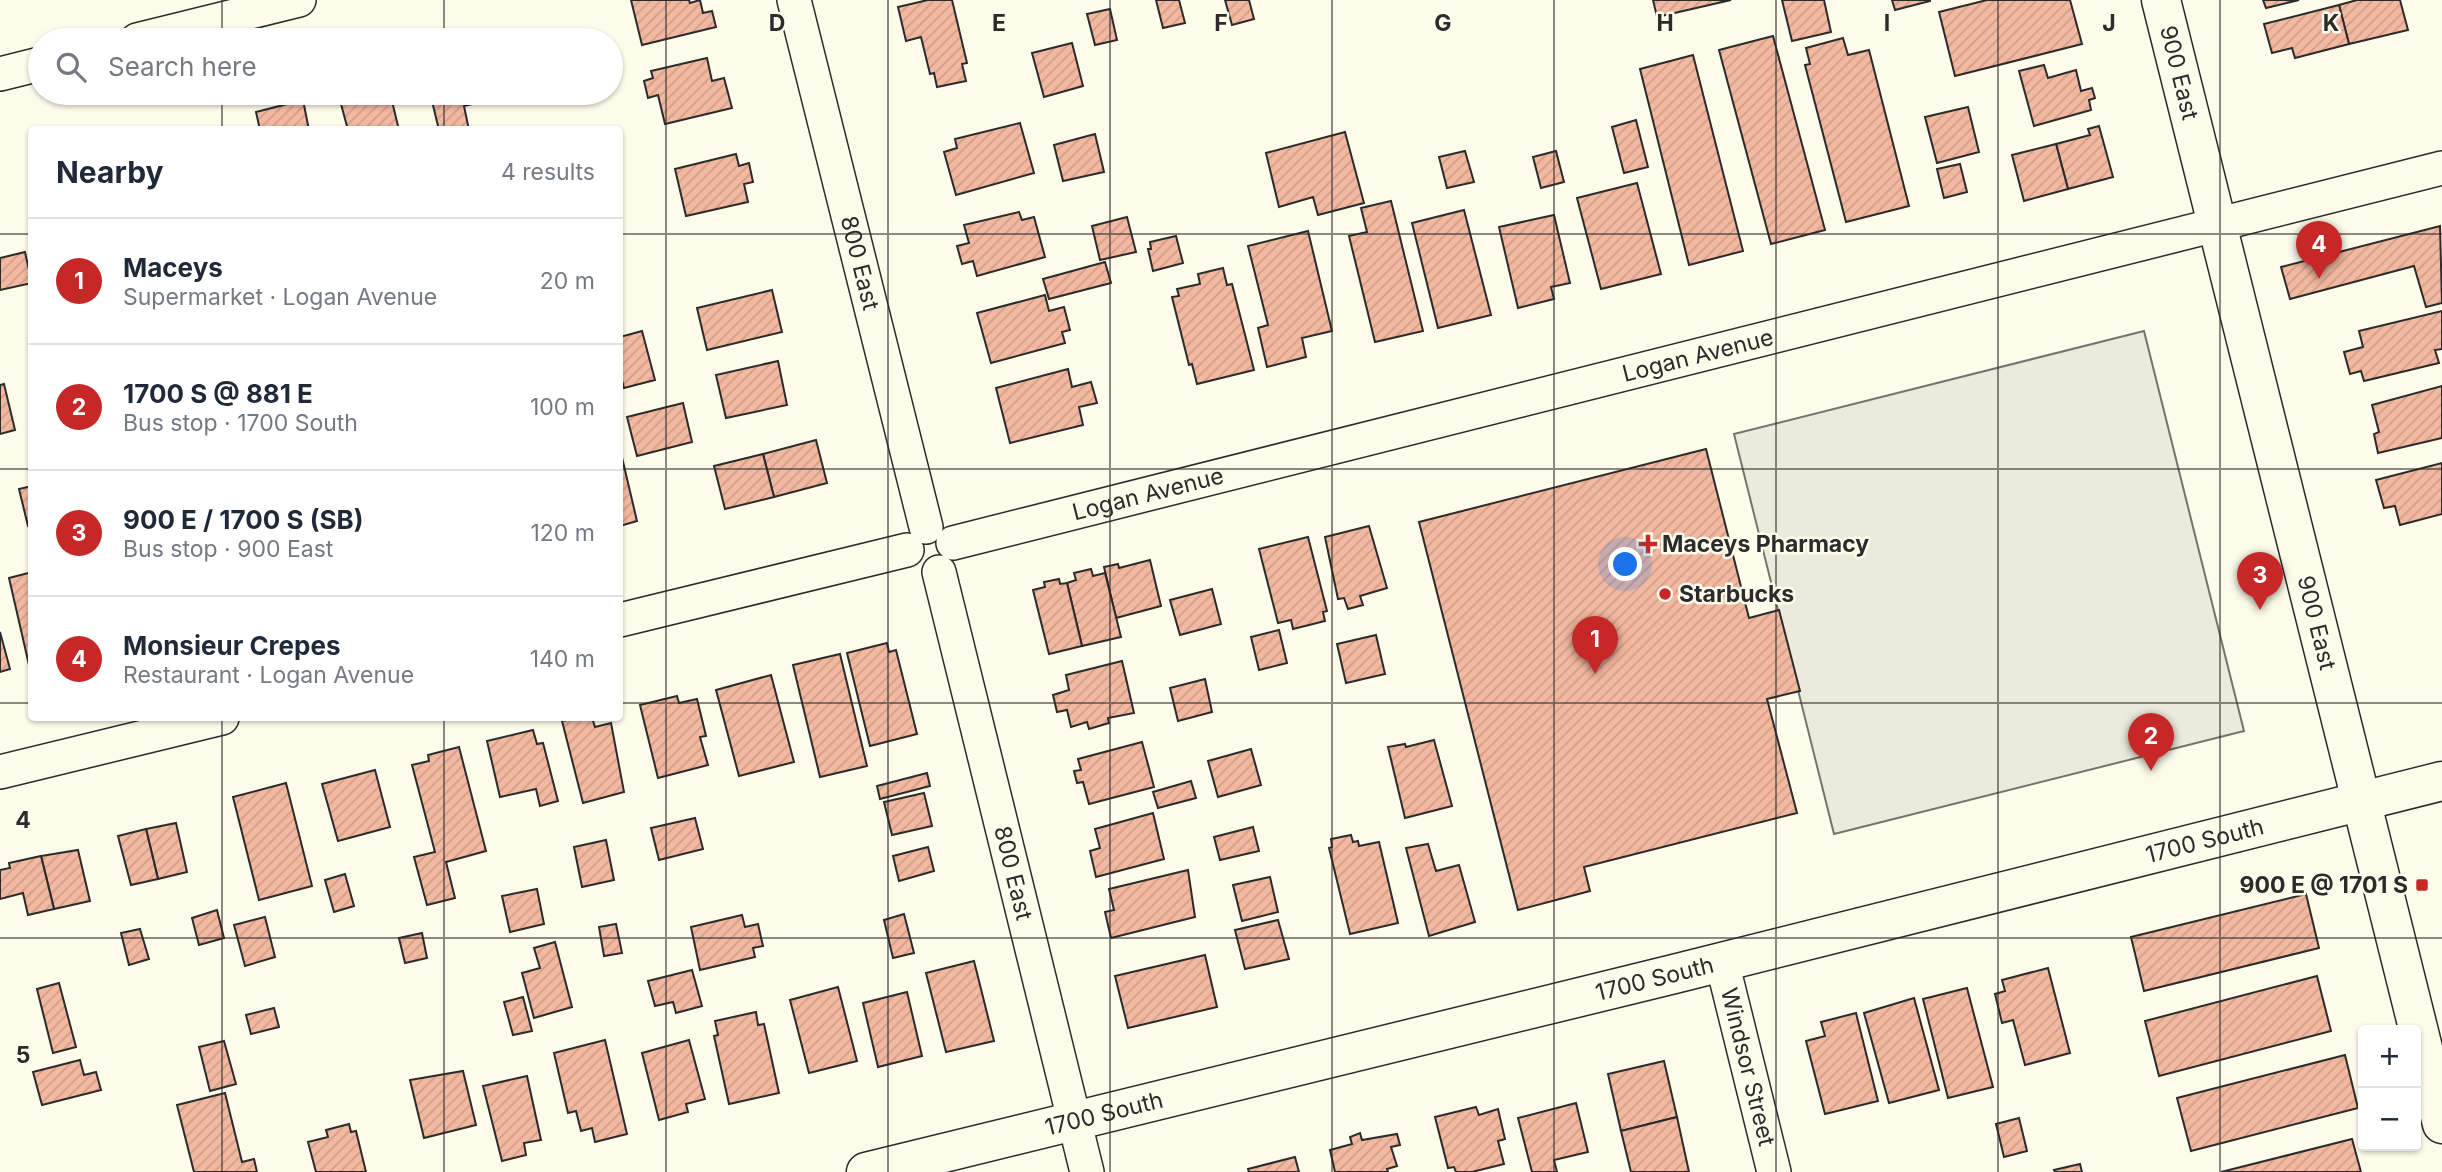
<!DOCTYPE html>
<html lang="en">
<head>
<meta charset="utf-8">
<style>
	:root { --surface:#fff; --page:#f2f2f3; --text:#1f2937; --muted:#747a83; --line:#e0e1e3; --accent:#c62828 }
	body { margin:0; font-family:Inter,sans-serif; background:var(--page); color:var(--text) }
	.controls { position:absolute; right:21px; bottom:21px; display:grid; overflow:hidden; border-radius:7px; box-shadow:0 2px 5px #0004 }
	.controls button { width:63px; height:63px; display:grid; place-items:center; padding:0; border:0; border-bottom:2px solid var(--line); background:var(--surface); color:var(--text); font:35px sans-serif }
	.you { position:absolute; left:1626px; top:565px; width:24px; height:24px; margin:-18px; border:5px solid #fff; border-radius:50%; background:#1a73e8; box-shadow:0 0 0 10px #1a73e833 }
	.badge { display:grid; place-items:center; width:46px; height:46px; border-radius:50%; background:var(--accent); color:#fff; font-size:23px; font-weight:700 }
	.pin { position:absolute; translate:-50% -58px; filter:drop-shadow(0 2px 4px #0008) }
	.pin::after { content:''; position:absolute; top:37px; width:24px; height:21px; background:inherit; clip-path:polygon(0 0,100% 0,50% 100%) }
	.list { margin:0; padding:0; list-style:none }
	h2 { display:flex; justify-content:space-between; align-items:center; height:91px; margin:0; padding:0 28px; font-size:30px }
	h2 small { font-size:23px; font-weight:400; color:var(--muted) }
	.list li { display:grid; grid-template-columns:46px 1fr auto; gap:21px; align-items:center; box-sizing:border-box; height:126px; padding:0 28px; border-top:2px solid var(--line) }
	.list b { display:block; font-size:26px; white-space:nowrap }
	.list p { margin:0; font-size:23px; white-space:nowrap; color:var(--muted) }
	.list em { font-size:23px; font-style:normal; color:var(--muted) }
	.icon { flex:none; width:38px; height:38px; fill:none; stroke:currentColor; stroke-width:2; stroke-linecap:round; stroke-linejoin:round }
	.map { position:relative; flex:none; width:2442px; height:1172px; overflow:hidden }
	.search { position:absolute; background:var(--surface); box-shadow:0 2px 5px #0004; left:28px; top:28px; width:595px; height:77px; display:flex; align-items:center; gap:18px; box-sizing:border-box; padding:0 24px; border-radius:38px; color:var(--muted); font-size:26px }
	.panel { position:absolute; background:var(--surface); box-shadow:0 2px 5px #0004; left:28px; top:126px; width:595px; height:595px; border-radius:7px }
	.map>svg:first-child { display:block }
</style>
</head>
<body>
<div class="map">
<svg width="2442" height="1172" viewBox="0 0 2442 1172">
	<defs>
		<pattern id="building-hatch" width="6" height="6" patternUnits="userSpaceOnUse" patternTransform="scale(1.75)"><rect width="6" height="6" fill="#f2b8a0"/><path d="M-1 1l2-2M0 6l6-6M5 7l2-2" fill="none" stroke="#d09e8a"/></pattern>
	</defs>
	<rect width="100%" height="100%" fill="#fdfbea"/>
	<!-- parking -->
	<path fill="#eceadb" stroke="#74746e" stroke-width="2" d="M2144,331L2244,731L1834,834L1734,434Z"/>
	<!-- building -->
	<g fill="url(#building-hatch)" stroke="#2b2b2b" stroke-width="2">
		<path d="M631,0H689L690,3L700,0L703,13L712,11L716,27L642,45Z"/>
		<path d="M928,0H952L967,63L962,64L966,81L937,87L934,73L930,74L921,37L906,41L898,7Z"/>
		<path d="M1156,0H1179L1185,23L1163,28Z"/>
		<path d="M1225,0H1249L1254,19L1232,25Z"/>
		<path d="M1653,0H1731L1657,17Z"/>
		<path d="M1782,0H1824L1831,32L1792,41Z"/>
		<path d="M1892,0H1930V1L1895,10Z"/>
		<path d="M1987,0H2070L2082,44L1955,76L1939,12Z"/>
		<path d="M2263,0H2299L2266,8Z"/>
		<path d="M2357,0H2400L2408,30L2349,44L2339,5Z"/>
		<path d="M2339,5L2349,44L2295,58L2292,48L2272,53L2264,24Z"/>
		<path d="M1110,9L1117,40L1095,45L1087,14Z"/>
		<path d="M1773,36L1825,230L1771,244L1719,50Z"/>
		<path d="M1843,38L1848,55L1869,50L1909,206L1846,222L1805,65L1810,64L1806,48Z"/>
		<path d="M1072,43L1083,86L1044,97L1032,53Z"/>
		<path d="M1693,55L1743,251L1689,265L1640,69Z"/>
		<path d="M707,58L712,81L724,78L732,108L665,124L658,95L648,98L644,81L653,78L651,71Z"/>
		<path d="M2044,65L2048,78L2076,70L2081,91L2092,88L2095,98L2089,100L2091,110L2034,126L2019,71Z"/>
		<path d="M338,93H390L399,130H348Z"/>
		<path d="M430,93H502V97L464,106L469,130H439Z"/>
		<path d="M303,100L309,130H260L256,112Z"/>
		<path d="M1968,107L1979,152L1937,163L1925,117Z"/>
		<path d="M1636,120L1648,167L1624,173L1612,127Z"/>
		<path d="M1020,123L1034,173L956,195L944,152L957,148L955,139Z"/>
		<path d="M2099,126L2113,177L2068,189L2056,144L2090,135L2088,129Z"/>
		<path d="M1345,132L1364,203L1318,215L1313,197L1279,207L1266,153Z"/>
		<path d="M1095,134L1104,172L1063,181L1054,145Z"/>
		<path d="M2056,144L2068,189L2024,201L2012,155Z"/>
		<path d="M1465,151L1474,182L1447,188L1439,157Z"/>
		<path d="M1556,151L1564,182L1541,188L1533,157Z"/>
		<path d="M736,154L739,166L749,163L753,182L744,184L748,202L686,216L675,169Z"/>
		<path d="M1960,164L1967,192L1944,198L1937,169Z"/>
		<path d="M1637,183L1661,274L1601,289L1577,198Z"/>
		<path d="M1391,201L1423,331L1375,342L1349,236L1367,232L1361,208Z"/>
		<path d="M1464,210L1491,315L1438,328L1412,223Z"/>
		<path d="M1019,212L1022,220L1034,217L1045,257L977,276L973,261L962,264L957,246L969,243L964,225Z"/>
		<path d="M1554,215L1570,283L1551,287L1554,299L1518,308L1499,227Z"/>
		<path d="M1127,217L1136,252L1100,260L1092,226Z"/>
		<path d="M2440,226L2442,303L2426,307L2414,266L2290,299L2281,267Z"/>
		<path d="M1308,231L1332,331L1302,338L1306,357L1267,367L1258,328L1268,325L1248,246Z"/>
		<path d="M1176,236L1183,263L1153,271L1148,249H1151L1150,242Z"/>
		<path d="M25,252L32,283L0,290V258Z"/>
		<path d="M1105,262L1111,283L1049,299L1043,279Z"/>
		<path d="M1223,268L1227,285L1232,284L1254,370L1197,384L1192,364L1189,365L1172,297L1179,296L1177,289L1200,284L1198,274Z"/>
		<path d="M772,290L782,332L707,350L697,308Z"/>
		<path d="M1045,295L1049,311L1064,307L1070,330L1062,332L1065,343L991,363L977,313Z"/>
		<path d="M2442,311V349L2435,350L2439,363L2364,381L2361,371L2350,374L2344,352L2363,347L2359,331Z"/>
		<path d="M642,331L655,380L624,388L620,373V337Z"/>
		<path d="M778,361L787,405L726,418L716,375Z"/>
		<path d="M1068,369L1072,387L1091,382L1097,403L1079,407L1083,425L1010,443L996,388Z"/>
		<path d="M4,384L15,430L0,434V385Z"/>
		<path d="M2442,386V438L2378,453L2374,434L2379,432L2372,405Z"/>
		<path d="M683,403L692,442L637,456L627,417Z"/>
		<path d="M816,440L827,483L774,497L763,454Z"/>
		<path d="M620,449L637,521L620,526Z"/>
		<path d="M1706,449L1749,618L1779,610L1800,691L1767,699L1797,813L1584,867L1590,891L1518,910L1419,522Z"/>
		<path d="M763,454L774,497L725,509L714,466Z"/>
		<path d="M2442,463V514L2400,525L2395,506L2384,508L2376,480Z"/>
		<path d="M32,486V525L28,526L19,489Z"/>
		<path d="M1369,526L1387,588L1360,596L1363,605L1348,609L1344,598L1338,599L1325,537Z"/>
		<path d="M1308,537L1327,611L1323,612L1325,621L1293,629L1291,620L1278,623L1259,549Z"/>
		<path d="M1150,560L1161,606L1116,618L1104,567L1118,564L1119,568Z"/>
		<path d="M1091,569L1093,576L1105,573L1121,637L1082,646L1067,583L1076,580L1074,573Z"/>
		<path d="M32,572V678L9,578Z"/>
		<path d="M1059,579L1060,584L1067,583L1082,646L1049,654L1033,590L1045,587L1044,582Z"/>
		<path d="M1212,589L1221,624L1180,635L1170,600Z"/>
		<path d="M1279,630L1287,663L1259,670L1251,637Z"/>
		<path d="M0,632L10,669L0,672Z"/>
		<path d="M1376,635L1385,674L1346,683L1337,644Z"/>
		<path d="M887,643L889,652L896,650L917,734L870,746L847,653Z"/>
		<path d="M840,654L867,766L820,777L793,665Z"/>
		<path d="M1122,661L1134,713L1108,718L1109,723L1089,729L1087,722L1071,727L1067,710L1057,712L1053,695L1069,690L1066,675Z"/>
		<path d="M771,675L794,762L739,776L716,690Z"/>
		<path d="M1205,679L1212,712L1178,721L1170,688Z"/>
		<path d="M677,696L679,703L697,699L706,736L700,737L708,765L658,778L640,705Z"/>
		<path d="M577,718H592L595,727L611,723L624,792L583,803L562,721Z"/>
		<path d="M533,730L537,744L543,743L558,801L540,806L536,789L500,797L487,741Z"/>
		<path d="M1434,740L1452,806L1405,818L1388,747L1405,744L1406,747Z"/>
		<path d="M1142,742L1154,787L1089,804L1083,782L1077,783L1074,771L1081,770L1078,759Z"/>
		<path d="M459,747L486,851L446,862L455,898L427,905L414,857L435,852L412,765L429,761L428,755Z"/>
		<path d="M1251,749L1261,785L1218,797L1208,761Z"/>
		<path d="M375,770L390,827L338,841L322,784Z"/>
		<path d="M927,773L930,786L880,799L877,786Z"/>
		<path d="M1191,781L1196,798L1158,808L1153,792Z"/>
		<path d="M286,783L312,886L259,900L233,797Z"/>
		<path d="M924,793L932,826L892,835L884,802Z"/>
		<path d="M1153,813L1164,859L1096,877L1090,851L1100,848L1095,829Z"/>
		<path d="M695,818L703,849L659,860L651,828Z"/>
		<path d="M176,823L187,872L158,879L146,829Z"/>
		<path d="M1253,827L1259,851L1220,860L1214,837Z"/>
		<path d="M146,829L158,879L131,885L118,836Z"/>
		<path d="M1351,835L1353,842L1358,841L1359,846L1379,842L1398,923L1350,934L1329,848L1332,847L1331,839Z"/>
		<path d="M606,840L614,880L582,887L574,847Z"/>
		<path d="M1428,844L1436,871L1459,865L1475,922L1429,936L1406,848Z"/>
		<path d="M928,847L934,871L899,881L893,856Z"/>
		<path d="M78,850L90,901L54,909L41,856Z"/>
		<path d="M41,856L54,909L28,915L23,893L0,899V870L10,868L9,863Z"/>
		<path d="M1188,870L1195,917L1111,938L1105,912L1114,910L1109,889Z"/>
		<path d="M345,874L354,906L334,912L325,880Z"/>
		<path d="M1270,877L1278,912L1242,921L1233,885Z"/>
		<path d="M537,889L544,924L510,932L502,896Z"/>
		<path d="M2306,894L2319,948L2144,991L2131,937Z"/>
		<path d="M217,910L224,938L199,945L192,918Z"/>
		<path d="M904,914L914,953L893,958L884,920Z"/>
		<path d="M742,915L745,927L758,924L763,946L753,948L755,957L700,970L691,927Z"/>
		<path d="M265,917L275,957L245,966L234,925Z"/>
		<path d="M1278,920L1289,959L1245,969L1235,930Z"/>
		<path d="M616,924L622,953L604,956L599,927Z"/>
		<path d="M140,929L149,959L129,965L121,933Z"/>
		<path d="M422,933L427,958L405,963L399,938Z"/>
		<path d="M555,942L572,1007L534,1018L522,973L540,968L534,948Z"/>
		<path d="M1205,955L1217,1007L1128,1028L1115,976Z"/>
		<path d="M974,961L994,1041L946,1052L926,973Z"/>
		<path d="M2048,968L2070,1053L2025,1065L2013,1020L2002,1023L1995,994L2005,991L2002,980Z"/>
		<path d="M692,970L702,1006L676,1013L673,1002L655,1006L648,981Z"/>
		<path d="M2317,976L2331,1031L2159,1076L2145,1021Z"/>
		<path d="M59,983L76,1047L53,1053L37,989Z"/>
		<path d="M838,987L857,1061L809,1073L790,1000Z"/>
		<path d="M1967,988L1993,1087L1948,1098L1923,999Z"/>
		<path d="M907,992L922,1056L878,1067L863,1003Z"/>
		<path d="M523,997L532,1031L513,1035L504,1002Z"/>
		<path d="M1914,998L1939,1090L1889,1103L1864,1013Z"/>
		<path d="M274,1008L279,1027L251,1034L246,1015Z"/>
		<path d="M756,1012L758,1025L764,1024L779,1093L729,1104L714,1036L718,1035L715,1021Z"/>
		<path d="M1856,1013L1878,1101L1825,1114L1806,1041L1825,1036L1821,1022Z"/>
		<path d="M605,1040L627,1134L595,1142L592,1128L581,1131L576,1111L568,1113L554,1053Z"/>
		<path d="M689,1040L705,1099L686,1104L688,1112L659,1120L642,1053Z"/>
		<path d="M224,1041L236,1084L210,1091L199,1047Z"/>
		<path d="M2345,1055L2358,1108L2191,1151L2177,1098Z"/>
		<path d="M80,1060L84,1075L96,1072L101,1090L42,1105L33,1072Z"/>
		<path d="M1664,1061L1677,1117L1621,1131L1608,1074Z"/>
		<path d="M463,1071L476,1125L424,1138L410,1080Z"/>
		<path d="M527,1076L541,1140L524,1143L526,1155L502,1161L483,1086Z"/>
		<path d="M225,1093L242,1162L254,1159L257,1172H194L177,1105Z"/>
		<path d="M1576,1103L1588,1152L1554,1160L1557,1172H1532L1518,1118Z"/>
		<path d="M1476,1107L1479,1115L1498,1109L1505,1139L1498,1141L1504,1164L1472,1172H1456L1454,1167L1448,1168L1435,1117Z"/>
		<path d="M1677,1117L1689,1172H1631L1621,1131Z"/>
		<path d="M2019,1118L2027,1151L2004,1157L1996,1124Z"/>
		<path d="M349,1124L351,1132L356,1131L366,1172H316L308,1142L328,1137L326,1130Z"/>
		<path d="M1360,1133L1362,1140L1397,1134L1400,1145L1391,1147L1397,1166L1387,1169L1388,1172H1335L1330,1150L1352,1144L1350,1137Z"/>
		<path d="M2352,1139L2361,1172H2221Z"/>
		<path d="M1295,1157L1299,1172H1249L1248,1169Z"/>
		<path d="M2080,1164L2082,1172H2055L2054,1170Z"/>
	</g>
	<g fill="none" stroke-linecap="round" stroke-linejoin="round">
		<defs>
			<g id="minor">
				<path id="s1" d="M794,0L926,527"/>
				<path d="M137,40L299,0"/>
				<path d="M0,74L40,64"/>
				<path id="s2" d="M953,543L2442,168"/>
				<path id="s3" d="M939,572L1087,1172"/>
				<path d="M620,620L907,550"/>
				<path d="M0,772L222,718"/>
				<path id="s4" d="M1722,962L1774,1172"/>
			</g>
			<g id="tertiary">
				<path id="s5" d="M2161,0L2442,1124"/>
				<path id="s6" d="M866,1172L1674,974L2442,781"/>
			</g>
		</defs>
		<!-- minor casing -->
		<use href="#minor" stroke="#2b2b2b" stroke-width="36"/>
		<!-- tertiary casing -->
		<use href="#tertiary" stroke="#2b2b2b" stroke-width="41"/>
		<!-- minor -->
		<use href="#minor" stroke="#fdfbea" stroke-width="33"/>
		<!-- tertiary -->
		<use href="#tertiary" stroke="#fdfbea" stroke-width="38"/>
	</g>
	<!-- grid -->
	<path fill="none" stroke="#2b2b2b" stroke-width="2" stroke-opacity="0.55" d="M222,0V40M444,0V40M666,0V1172M888,0V1172M1110,0V1172M1332,0V1172M1554,0V1172M1776,0V1172M1998,0V1172M2220,0V1172M222,93V130M444,93V130M0,234H32M620,234H2442M0,469H32M620,469H2442M0,703H32M620,703H2442M222,718V1172M444,718V1172M0,938H2442"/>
	<!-- markers -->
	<g fill="#c62828" stroke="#fdfbea" stroke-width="2.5">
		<path d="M1644.5 533.5h7v7h7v7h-7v7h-7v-7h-7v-7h7z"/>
		<circle cx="1665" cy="594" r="7"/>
		<rect x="2415" y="878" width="14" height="14" rx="3.5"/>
	</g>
	<g text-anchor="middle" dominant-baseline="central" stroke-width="5" stroke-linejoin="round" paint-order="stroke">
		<!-- street labels -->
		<g font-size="23" fill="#2b2b2b" stroke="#fdfbea">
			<text stroke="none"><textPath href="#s5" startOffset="75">900 East</textPath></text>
			<text stroke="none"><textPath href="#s1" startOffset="271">800 East</textPath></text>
			<text stroke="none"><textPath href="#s2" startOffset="768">Logan Avenue</textPath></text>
			<text stroke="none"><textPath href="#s2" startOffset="201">Logan Avenue</textPath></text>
			<text stroke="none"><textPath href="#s5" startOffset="642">900 East</textPath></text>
			<text stroke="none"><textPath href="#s6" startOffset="1379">1700 South</textPath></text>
			<text stroke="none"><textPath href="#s3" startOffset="310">800 East</textPath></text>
			<text stroke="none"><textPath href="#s6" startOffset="812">1700 South</textPath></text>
			<text stroke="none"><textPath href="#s4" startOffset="108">Windsor Street</textPath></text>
			<text stroke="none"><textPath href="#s6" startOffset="245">1700 South</textPath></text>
		</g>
		<!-- poi labels -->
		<g font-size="23" font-weight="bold" fill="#2b2b2b" stroke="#fdfbea" text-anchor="start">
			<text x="1662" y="544">Maceys Pharmacy</text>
			<text x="1679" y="594">Starbucks</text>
			<text x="2408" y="885" text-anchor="end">900 E @ 1701 S</text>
		</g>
	</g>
	<g font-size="23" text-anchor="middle" font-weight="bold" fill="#2b2b2b" stroke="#fdfbea" stroke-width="5" stroke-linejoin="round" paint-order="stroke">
		<text x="777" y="31">D</text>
		<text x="999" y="31">E</text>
		<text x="1221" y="31">F</text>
		<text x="1443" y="31">G</text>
		<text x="1665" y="31">H</text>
		<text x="1887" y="31">I</text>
		<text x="2109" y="31">J</text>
		<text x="2331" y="31">K</text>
		<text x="23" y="828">4</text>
		<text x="23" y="1063">5</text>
	</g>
</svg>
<div class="controls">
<button>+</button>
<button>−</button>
</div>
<div class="you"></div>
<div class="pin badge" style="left:1595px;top:674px">1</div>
<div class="pin badge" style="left:2151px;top:771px">2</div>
<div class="pin badge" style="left:2260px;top:610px">3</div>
<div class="pin badge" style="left:2319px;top:279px">4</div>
<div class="search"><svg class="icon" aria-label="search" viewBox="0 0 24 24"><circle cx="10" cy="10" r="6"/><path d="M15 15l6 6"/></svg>Search here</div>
<section class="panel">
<h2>Nearby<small>4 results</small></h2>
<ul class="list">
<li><span class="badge">1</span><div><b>Maceys</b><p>Supermarket · Logan Avenue</p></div><em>20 m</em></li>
<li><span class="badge">2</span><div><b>1700 S @ 881 E</b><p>Bus stop · 1700 South</p></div><em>100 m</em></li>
<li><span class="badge">3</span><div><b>900 E / 1700 S (SB)</b><p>Bus stop · 900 East</p></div><em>120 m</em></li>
<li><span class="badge">4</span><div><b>Monsieur Crepes</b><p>Restaurant · Logan Avenue</p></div><em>140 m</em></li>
</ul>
</section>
</div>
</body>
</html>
